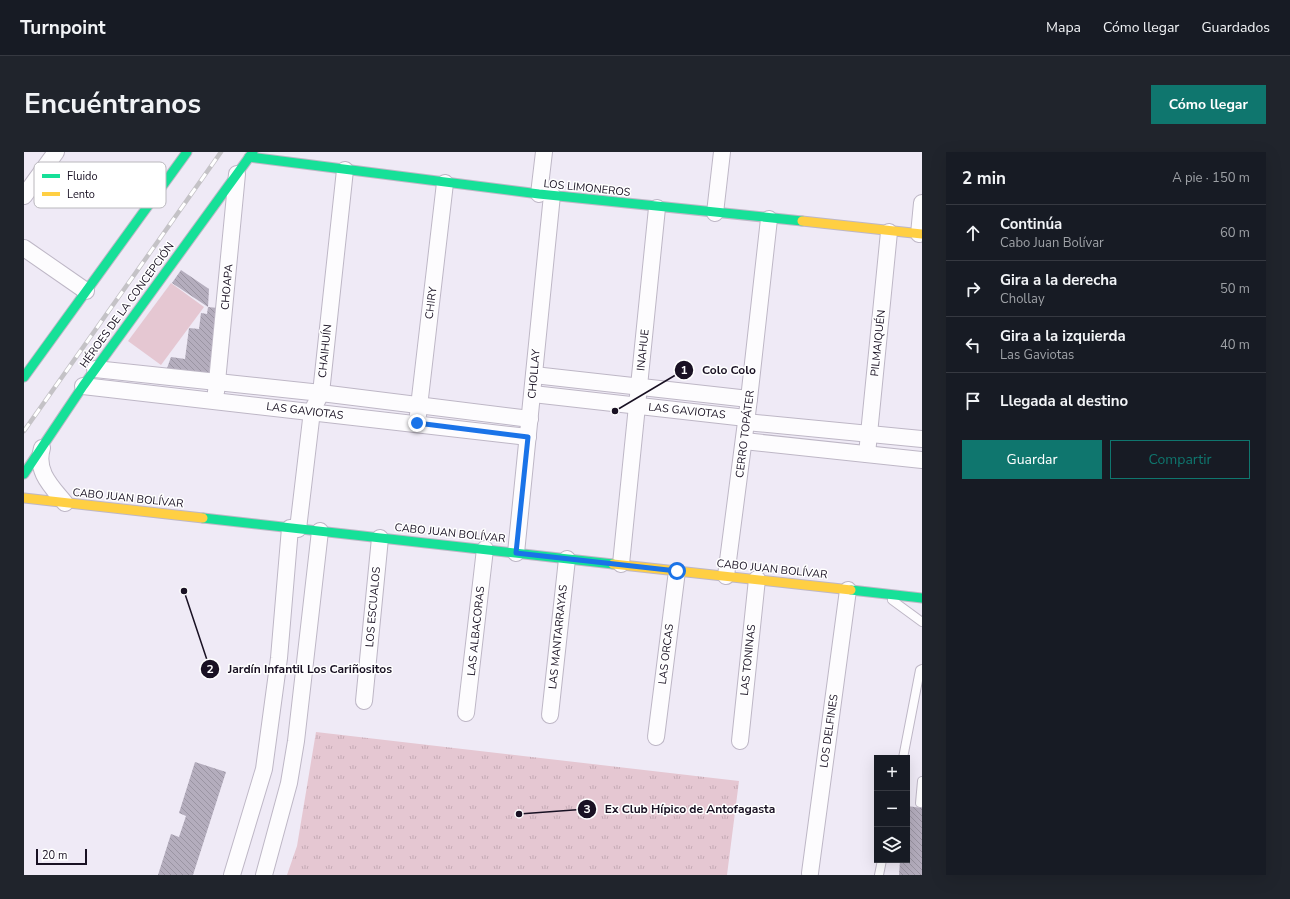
<!DOCTYPE html>
<html lang="es">
<head>
<meta charset="utf-8">
<style>
	:root { --surface:#171b24; --page:#20242c; --text:#f1f3f6; --muted:#9ea1a6; --line:#363941; --accent:#0f766e }
	body { margin:0; font-family:"Nunito Sans",sans-serif; background:var(--page); color:var(--text) }
	.controls { position:absolute; right:12px; bottom:12px; display:grid; overflow:hidden; border-radius:0px; box-shadow:0 4px 16px #0002 }
	.controls button { width:36px; height:36px; display:grid; place-items:center; padding:0; border:0; border-bottom:1px solid var(--line); background:var(--surface); color:var(--text); font:20px sans-serif }
	.scale { position:absolute; left:12px; bottom:10px; width:51px; box-sizing:border-box; padding-left:4px; border:2px solid #191123; border-top:0; font-size:11px; line-height:14px; white-space:nowrap; color:#191123; -webkit-text-stroke:3px #fff; paint-order:stroke }
	.stop { position:absolute; width:12px; height:12px; margin:-9px; border:3px solid #1a73e8; border-radius:50%; background:#fff }
	.stop.end { background:#1a73e8; border-color:#fff; box-shadow:0 1px 4px #0008 }
	.list { margin:0; padding:0; list-style:none }
	h2 { display:flex; justify-content:space-between; align-items:center; height:52px; margin:0; padding:0 16px; font-size:17px }
	h2 small { font-size:13px; font-weight:400; color:var(--muted) }
	.list li { display:grid; grid-template-columns:26px 1fr auto; gap:12px; align-items:center; box-sizing:border-box; height:56px; padding:0 16px; border-top:1px solid var(--line) }
	.list b { display:block; font-size:15px; white-space:nowrap }
	.list p { margin:0; font-size:13px; white-space:nowrap; color:var(--muted) }
	.list em { font-size:13px; font-style:normal; color:var(--muted) }
	.actions { display:flex; gap:8px; padding:12px 16px }
	.actions a { flex:1; padding:9px 0; border:1px solid var(--accent); border-radius:0px; text-align:center; font-size:14px; color:var(--accent) }
	.actions .main { background:var(--accent); color:#fff }
	.icon { flex:none; width:22px; height:22px; fill:none; stroke:currentColor; stroke-width:2; stroke-linecap:round; stroke-linejoin:round }
	.map { position:relative; flex:none; width:898px; height:723px; overflow:hidden; border-radius:0px }
	header { display:flex; align-items:center; gap:24px; box-sizing:border-box; height:56px; padding:0 20px; background:var(--surface); border-bottom:1px solid var(--line) }
	header strong { font-size:19px }
	nav { display:flex; gap:22px; margin-inline-start:auto; font-size:14px }
	.intro { display:flex; align-items:center; justify-content:space-between; box-sizing:border-box; height:96px; padding:0 24px }
	h1 { margin:0; font-size:28px }
	.button { padding:10px 18px; border-radius:0px; background:var(--accent); color:#fff; font-size:14px; font-weight:700 }
	main { display:flex; gap:24px; padding:0 24px }
	aside { flex:1; background:var(--surface); border-radius:0px; box-shadow:0 4px 16px #0002 }
	.map>svg:first-child { display:block }
</style>
</head>
<body>
<header>
<strong>Turnpoint</strong>
<nav><a>Mapa</a><a>Cómo llegar</a><a>Guardados</a></nav>
</header>
<div class="intro"><h1>Encuéntranos</h1><a class="button">Cómo llegar</a></div>
<main>
<div class="map">
<svg width="898" height="723" viewBox="0 0 898 723">
	<defs>
		<pattern id="grass-tufts" width="24" height="20" patternUnits="userSpaceOnUse"><rect width="24" height="20" fill="#e5c7d2"/><path d="M3 7l-1-3M5 7V3M7 7l1-3M15 17l-1-3M17 17v-4M19 17l1-3" fill="none" stroke="#c4aab4"/></pattern>
		<pattern id="building-back-hatch" width="6" height="6" patternUnits="userSpaceOnUse"><rect width="6" height="6" fill="#b4adbd"/><path d="M-1 5l2 2M0 0l6 6M5-1l2 2" fill="none" stroke="#9a94a2"/></pattern>
	</defs>
	<rect width="100%" height="100%" fill="#efeaf6"/>
	<!-- grass -->
	<path fill="url(#grass-tufts)" d="M292,580L715,629L703,723H263L273,694Z"/>
	<!-- garden -->
	<path fill="#e5c7d2" d="M147,131L180,155L137,213L104,189Z"/>
	<!-- building -->
	<g fill="url(#building-back-hatch)">
		<path d="M157,118L185,137L184,155L148,131Z"/>
		<path d="M184,155L194,156L185,224L142,219L147,205L161,207L165,176L175,177L177,161L183,162Z"/>
		<path d="M171,610L202,620L169,723H134L147,682L155,685L162,664L155,661Z"/>
		<path d="M883,654L898,656V723H875L876,708H883Z"/>
	</g>
	<g fill="none" stroke-linecap="round" stroke-linejoin="round">
		<defs>
			<g id="lane">
				<path d="M868,448L898,470"/>
				<path d="M879,606L896,518L898,517"/>
				<path d="M896,651L898,629"/>
				<path d="M855,723L858,708"/>
			</g>
			<g id="street">
				<path d="M515,42L520,0"/>
				<path d="M0,44L32,0"/>
				<path d="M691,61L698,0"/>
				<path d="M895,82L898,51"/>
				<path d="M0,96L62,139"/>
				<path d="M71,217L297,241L506,267"/>
				<path d="M510,223L725,247"/>
				<path d="M59,234L504,285"/>
				<path d="M192,240L213,22"/>
				<path d="M509,242L722,266"/>
				<path d="M394,263L421,31"/>
				<path d="M722,270L898,287"/>
				<path d="M720,289L898,308"/>
				<path d="M18,296C11,319 27,334 41,351"/>
				<path d="M843,302L865,80"/>
				<path d="M274,377L288,259L297,241L321,18"/>
				<path d="M492,401L528,43"/>
				<path d="M597,412L633,56"/>
				<path d="M702,424L725,247L745,67"/>
				<path d="M340,549L356,386"/>
				<path d="M442,561L461,397"/>
				<path d="M526,563L543,407"/>
				<path d="M632,585L653,419"/>
				<path d="M716,589L733,427"/>
				<path d="M786,721L824,438"/>
				<path d="M208,723L240,617L255,506L266,376"/>
				<path d="M240,723L265,631L272,589L296,379"/>
			</g>
			<g id="fast">
				<path d="M225,5L515,42L778,69"/>
				<path d="M0,225L163,0"/>
				<path d="M0,322L59,234L229,0"/>
				<path d="M179,366L589,412"/>
				<path d="M827,438L898,446"/>
			</g>
			<g id="slow">
				<path d="M778,69L898,82"/>
				<path d="M0,346L179,366"/>
				<path d="M589,412L827,438"/>
			</g>
		</defs>
		<!-- lane casing -->
		<use href="#lane" stroke="#beb7c6" stroke-width="10"/>
		<!-- street casing -->
		<use href="#street" stroke="#beb7c6" stroke-width="18"/>
		<!-- fast casing -->
		<use href="#fast" stroke="#beb7c6" stroke-width="11"/>
		<!-- slow casing -->
		<use href="#slow" stroke="#beb7c6" stroke-width="11"/>
		<!-- lane -->
		<use href="#lane" stroke="#fdfcfe" stroke-width="8"/>
		<!-- street -->
		<use href="#street" stroke="#fdfcfe" stroke-width="16"/>
		<!-- fast -->
		<use href="#fast" stroke="#16e098" stroke-width="9"/>
		<!-- slow -->
		<use href="#slow" stroke="#ffcf43" stroke-width="9"/>
		<defs>
			<path id="rail" d="M0,279L197,0"/>
		</defs>
		<!-- rail casing -->
		<use href="#rail" stroke="#c4c2c6" stroke-width="4.5"/>
		<!-- rail -->
		<use href="#rail" stroke="#fff" stroke-width="3" stroke-dasharray="9" stroke-linecap="butt"/>
	</g>
	<g fill="none" stroke-linecap="round" stroke-linejoin="round">
		<!-- route -->
		<path stroke="#1a73e8" stroke-width="5" d="M393,271L504,285L492,401L653,419"/>
	</g>
	<g text-anchor="middle" dominant-baseline="central" stroke-width="3" stroke-linejoin="round" paint-order="stroke">
		<!-- street labels -->
		<g font-size="11" fill="#191123" stroke="#fff">
			<text transform="translate(563 36) rotate(6)">LOS LIMONEROS</text>
			<text transform="translate(203 135) rotate(-85)">CHOAPA</text>
			<text transform="translate(407 151) rotate(-83)">CHIRY</text>
			<text transform="translate(103 153) rotate(-54)">HÉROES DE LA CONCEPCIÓN</text>
			<text transform="translate(854 191) rotate(-84)">PILMAIQUÉN</text>
			<text transform="translate(619 198) rotate(-84)">INAHUE</text>
			<text transform="translate(301 199) rotate(-84)">CHAIHUÍN</text>
			<text transform="translate(510 222) rotate(-85)">CHOLLAY</text>
			<text transform="translate(281 259) rotate(7)">LAS GAVIOTAS</text>
			<text transform="translate(663 259) rotate(6)">LAS GAVIOTAS</text>
			<text transform="translate(721 282) rotate(-83)">CERRO TOPÁTER</text>
			<text transform="translate(104 346) rotate(6)">CABO JUAN BOLÍVAR</text>
			<text transform="translate(426 381) rotate(6)">CABO JUAN BOLÍVAR</text>
			<text transform="translate(748 417) rotate(6)">CABO JUAN BOLÍVAR</text>
			<text transform="translate(349 455) rotate(-85)">LOS ESCUALOS</text>
			<text transform="translate(452 479) rotate(-84)">LAS ALBACORAS</text>
			<text transform="translate(534 485) rotate(-84)">LAS MANTARRAYAS</text>
			<text transform="translate(642 502) rotate(-83)">LAS ORCAS</text>
			<text transform="translate(724 508) rotate(-84)">LAS TONINAS</text>
			<text transform="translate(805 579) rotate(-82)">LOS DELFINES</text>
		</g>
	</g>
	<!-- legend -->
	<rect x="10" y="10" width="132" height="46" rx="6" fill="#fff" stroke="#bab8bd" stroke-width="1"/>
	<rect x="18" y="22" width="18" height="4" fill="#16e098"/>
	<rect x="18" y="40" width="18" height="4" fill="#ffcf43"/>
	<g font-size="11" fill="#191123">
		<text x="43" y="28">Fluido</text>
		<text x="43" y="46">Lento</text>
	</g>
	<!-- callouts -->
	<path fill="none" stroke="#191123" stroke-width="1.5" d="M591 259L660 218M160 439L186 517M495 662L563 657"/>
	<g fill="#191123" stroke="#fff" stroke-width="1.5">
		<circle cx="591" cy="259" r="4"/>
		<circle cx="160" cy="439" r="4"/>
		<circle cx="495" cy="662" r="4"/>
		<circle cx="660" cy="218" r="10"/>
		<circle cx="186" cy="517" r="10"/>
		<circle cx="563" cy="657" r="10"/>
	</g>
	<g font-size="12" text-anchor="middle" font-weight="bold" fill="#fff">
		<text x="660" y="222">1</text>
		<text x="186" y="521">2</text>
		<text x="563" y="661">3</text>
	</g>
	<g font-size="12" text-anchor="middle" font-weight="bold" fill="#191123" stroke="#fff" stroke-width="3" stroke-linejoin="round" paint-order="stroke">
		<text x="705" y="222">Colo Colo</text>
		<text x="286" y="521">Jardín Infantil Los Cariñositos</text>
		<text x="666" y="661">Ex Club Hípico de Antofagasta</text>
	</g>
</svg>
<div class="controls">
<button>+</button>
<button>−</button>
<button><svg class="icon" aria-label="layers" viewBox="0 0 24 24"><path d="M12 4l9 5-9 5-9-5zM3 14l9 5 9-5"/></svg></button>
</div>
<div class="scale">20 m</div>
<div class="stop" style="left:653px;top:419px"></div>
<div class="stop end" style="left:393px;top:271px"></div>
</div>
<aside>
<h2>2 min<small>A pie · 150 m</small></h2>
<ul class="list">
<li><svg class="icon" aria-label="ahead" viewBox="0 0 24 24"><path d="M12 20V5M6 11l6-6 6 6"/></svg><div><b>Continúa</b><p>Cabo Juan Bolívar</p></div><em>60 m</em></li>
<li><svg class="icon" aria-label="right" viewBox="0 0 24 24"><path d="M7 20v-9h11M14 6l5 5-5 5"/></svg><div><b>Gira a la derecha</b><p>Chollay</p></div><em>50 m</em></li>
<li><svg class="icon" aria-label="left" viewBox="0 0 24 24"><path d="M17 20v-9H6M10 6l-5 5 5 5"/></svg><div><b>Gira a la izquierda</b><p>Las Gaviotas</p></div><em>40 m</em></li>
<li><svg class="icon" aria-label="arrive" viewBox="0 0 24 24"><path d="M6 21V4h12l-3 4 3 4H6"/></svg><div><b>Llegada al destino</b></div></li>
</ul>
<div class="actions"><a class="main">Guardar</a><a>Compartir</a></div>
</aside>
</main>
</body>
</html>
